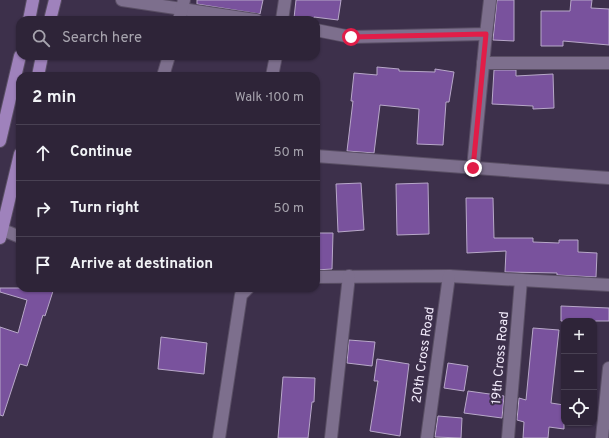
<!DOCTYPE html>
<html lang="en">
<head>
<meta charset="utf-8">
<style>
	:root { --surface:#2e2438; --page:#3a3043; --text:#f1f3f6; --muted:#a7a4ae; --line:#494153 }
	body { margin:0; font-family:Overpass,sans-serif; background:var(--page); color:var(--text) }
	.controls { position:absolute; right:12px; bottom:12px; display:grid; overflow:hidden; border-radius:8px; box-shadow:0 1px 3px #0004 }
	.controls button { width:36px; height:36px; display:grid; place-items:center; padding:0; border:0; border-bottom:1px solid var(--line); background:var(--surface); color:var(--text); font:20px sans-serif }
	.stop { position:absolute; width:12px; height:12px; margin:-9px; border:3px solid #e11d48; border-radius:50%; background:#fff }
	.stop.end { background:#e11d48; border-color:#fff; box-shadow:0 1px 4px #0008 }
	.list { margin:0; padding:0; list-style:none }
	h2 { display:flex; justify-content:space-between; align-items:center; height:52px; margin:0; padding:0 16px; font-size:17px }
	h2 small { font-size:13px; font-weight:400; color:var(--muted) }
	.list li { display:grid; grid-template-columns:26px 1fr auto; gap:12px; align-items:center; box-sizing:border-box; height:56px; padding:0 16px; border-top:1px solid var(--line) }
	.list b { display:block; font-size:15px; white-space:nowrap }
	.list em { font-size:13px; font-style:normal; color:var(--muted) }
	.icon { flex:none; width:22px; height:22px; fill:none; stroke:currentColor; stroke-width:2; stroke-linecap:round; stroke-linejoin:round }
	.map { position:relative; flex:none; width:609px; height:438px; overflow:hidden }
	.search { position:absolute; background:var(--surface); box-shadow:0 1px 3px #0004; left:16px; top:16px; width:304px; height:44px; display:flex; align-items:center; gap:10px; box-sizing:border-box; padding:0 14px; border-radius:12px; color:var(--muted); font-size:15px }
	.panel { position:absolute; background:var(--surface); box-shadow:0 1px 3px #0004; left:16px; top:72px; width:304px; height:220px; border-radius:12px }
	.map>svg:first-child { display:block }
</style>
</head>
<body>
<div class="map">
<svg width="609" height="438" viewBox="0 0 609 438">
	<rect width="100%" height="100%" fill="#3d304b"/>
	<!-- building -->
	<g fill="#79529d" stroke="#b8a8c9">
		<path d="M197,0H263L260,14L197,4Z"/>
		<path d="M296,0H341L338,20L314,17V20L294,18Z"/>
		<path d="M497,0H514V41L493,40Z"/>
		<path d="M571,0H592L591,8L609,9V45L563,41V46H541V11H570Z"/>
		<path d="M377,67L399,69V71L435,72V69L454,72L449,102H446L443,145L417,144L419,109L380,105L374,153L347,151L353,101H351L354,73L377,75Z"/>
		<path d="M494,70H516V76L553,74L554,108L533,109V106L492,104Z"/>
		<path d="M361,183L364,230L338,232L336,184Z"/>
		<path d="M428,183L429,234L397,235L396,184Z"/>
		<path d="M466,198H493L494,238H533V242L559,243V240H578V252L597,253L596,277L557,275V273L505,272L506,251L467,253Z"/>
		<path d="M316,233H333L332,269L316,270Z"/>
		<path d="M0,288H54L45,316L43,315L27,366L20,364L3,416L0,415V327L18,333L27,300L0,292Z"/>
		<path d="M561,306L609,308V321H561Z"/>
		<path d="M533,328L559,330L551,403L564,405V429L549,427L548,438H523L524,422L517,420L519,398L526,400Z"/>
		<path d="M161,337L207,343L204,374L158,369Z"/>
		<path d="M349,340L375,342L372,366L347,363Z"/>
		<path d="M377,359L409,364L400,436L370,431L378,381H374Z"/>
		<path d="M448,363L468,366L464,391L444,388Z"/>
		<path d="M283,377L315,378L314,402H312L308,438H278Z"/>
		<path d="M468,391L504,396L502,418L464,413Z"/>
		<path d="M438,416L462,418L461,438L435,437Z"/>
	</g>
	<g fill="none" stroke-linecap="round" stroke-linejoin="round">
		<defs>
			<g id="street">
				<path d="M122,0L256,20"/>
				<path d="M179,20L184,0"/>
				<path d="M282,20L285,0"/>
				<path d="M316,30L351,37L486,34L490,0"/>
				<path d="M483,63H609"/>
				<path d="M163,76L169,56"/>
				<path d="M272,76L276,56"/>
				<path d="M316,156L609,178"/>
				<path d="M473,168L486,34"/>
				<path d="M3,230L20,237"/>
				<path d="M316,277L449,276L609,285"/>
				<path d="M219,438L241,295L248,288"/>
				<path d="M331,438L349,276"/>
				<path d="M427,438L449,276"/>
				<path d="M508,438L521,280"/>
				<path d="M602,438L609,368"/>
			</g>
			<g id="primary">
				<path d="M29,20L33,0"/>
				<path d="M50,20L55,0"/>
				<path d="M38,76L42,56"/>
				<path d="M0,141L20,56"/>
				<path d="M0,238L20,154"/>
			</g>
		</defs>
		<!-- street casing -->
		<use href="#street" stroke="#5a4f65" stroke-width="14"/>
		<!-- primary casing -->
		<use href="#primary" stroke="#5a4f65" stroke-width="14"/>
		<!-- street -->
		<use href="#street" stroke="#7d6f8d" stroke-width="12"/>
		<!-- primary -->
		<use href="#primary" stroke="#9f82bc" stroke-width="12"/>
	</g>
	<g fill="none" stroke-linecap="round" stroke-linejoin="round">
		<!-- route -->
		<path stroke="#e11d48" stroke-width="5" d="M351,37L486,34L473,168"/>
	</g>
	<g text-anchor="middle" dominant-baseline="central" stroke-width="4" stroke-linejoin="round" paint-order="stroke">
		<!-- street labels -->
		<g font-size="13" fill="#f2eafb" stroke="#3d304b">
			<text transform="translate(424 355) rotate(-82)">20th Cross Road</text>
			<text transform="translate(501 358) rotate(-85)">19th Cross Road</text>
		</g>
	</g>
</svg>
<div class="controls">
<button>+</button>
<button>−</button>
<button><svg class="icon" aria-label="locate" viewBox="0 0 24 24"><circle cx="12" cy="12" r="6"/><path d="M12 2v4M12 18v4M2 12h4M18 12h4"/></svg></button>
</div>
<div class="stop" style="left:351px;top:37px"></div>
<div class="stop end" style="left:473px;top:168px"></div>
<div class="search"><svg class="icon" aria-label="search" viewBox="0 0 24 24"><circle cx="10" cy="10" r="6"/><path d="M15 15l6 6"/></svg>Search here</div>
<section class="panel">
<h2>2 min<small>Walk · 100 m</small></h2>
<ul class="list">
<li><svg class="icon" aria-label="ahead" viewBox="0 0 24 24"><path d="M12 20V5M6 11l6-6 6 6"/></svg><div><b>Continue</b></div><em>50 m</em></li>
<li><svg class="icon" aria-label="right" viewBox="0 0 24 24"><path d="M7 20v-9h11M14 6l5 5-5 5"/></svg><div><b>Turn right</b></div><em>50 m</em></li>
<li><svg class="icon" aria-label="arrive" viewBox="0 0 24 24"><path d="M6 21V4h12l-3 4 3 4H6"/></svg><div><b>Arrive at destination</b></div></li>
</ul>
</section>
</div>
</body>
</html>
